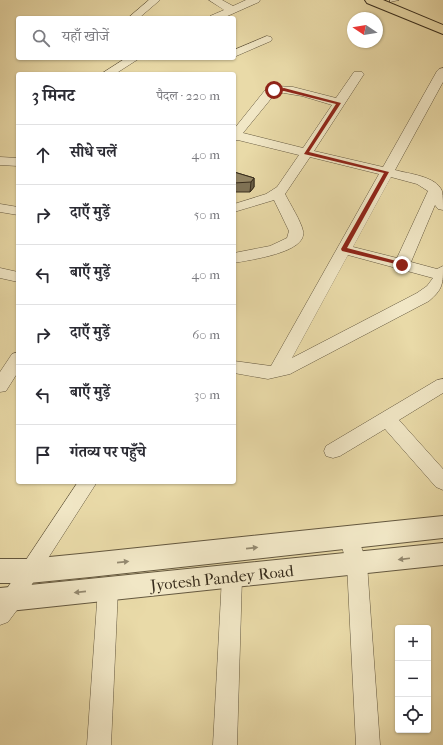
<!DOCTYPE html>
<html lang="hi">
<head>
<meta charset="utf-8">
<style>
	:root { --surface:#fff; --page:#f7f7f7; --text:#2b2b33; --muted:#7c7c81; --line:#e1e1e2 }
	body { margin:0; font-family:"IM FELL French Canon","Noto Serif Devanagari",serif; background:var(--page); color:var(--text) }
	.controls { position:absolute; right:12px; bottom:12px; display:grid; overflow:hidden; border-radius:4px; box-shadow:0 1px 3px #0004 }
	.controls button { width:36px; height:36px; display:grid; place-items:center; padding:0; border:0; border-bottom:1px solid var(--line); background:var(--surface); color:var(--text); font:20px sans-serif }
	.compass { position:absolute; left:347px; top:12px; width:36px; height:36px; border-radius:50%; background:var(--surface); box-shadow:0 1px 3px #0004; rotate:282deg }
	.stop { position:absolute; width:12px; height:12px; margin:-9px; border:3px solid #8f2418; border-radius:50%; background:#fff }
	.stop.end { background:#8f2418; border-color:#fff; box-shadow:0 1px 4px #0008 }
	.list { margin:0; padding:0; list-style:none }
	h2 { display:flex; justify-content:space-between; align-items:center; height:52px; margin:0; padding:0 16px; font-size:17px }
	h2 small { font-size:13px; font-weight:400; color:var(--muted) }
	.list li { display:grid; grid-template-columns:26px 1fr auto; gap:12px; align-items:center; box-sizing:border-box; height:60px; padding:0 16px; border-top:1px solid var(--line) }
	.list b { display:block; font-size:15px; white-space:nowrap }
	.list em { font-size:13px; font-style:normal; color:var(--muted) }
	.icon { flex:none; width:22px; height:22px; fill:none; stroke:currentColor; stroke-width:2; stroke-linecap:round; stroke-linejoin:round }
	.map { position:relative; flex:none; width:443px; height:745px; overflow:hidden }
	.search { position:absolute; background:var(--surface); box-shadow:0 1px 3px #0004; left:16px; top:16px; width:220px; height:44px; display:flex; align-items:center; gap:10px; box-sizing:border-box; padding:0 14px; border-radius:4px; color:var(--muted); font-size:15px }
	.panel { position:absolute; background:var(--surface); box-shadow:0 1px 3px #0004; left:16px; top:72px; width:220px; height:412px; border-radius:4px }
	.map>svg:first-child { display:block }
</style>
</head>
<body>
<div class="map">
<svg width="443" height="745" viewBox="0 0 443 745">
	<rect width="100%" height="100%" fill="#e9daa8"/>
	<filter id="stains"><feTurbulence type="fractalNoise" baseFrequency=".005" numOctaves="4"/><feColorMatrix values="0 0 0 0 .2 0 0 0 0 .09 0 0 0 0 .02 0 0 0 .5 -.17"/></filter>
	<radialGradient id="worn" r=".72"><stop offset=".6" stop-color="#630" stop-opacity="0"/><stop offset="1" stop-color="#630" stop-opacity=".3"/></radialGradient>
	<g fill="none" stroke-linecap="round" stroke-linejoin="round">
		<defs>
			<path id="service" d="M390,0H399L390,2Z"/>
			<g id="minor">
				<path d="M149,0H160L139,18H128Z"/>
				<path d="M209,0H222L233,6L246,0H260L259,2L223,18H209L210,16L224,10Z"/>
				<path d="M267,36L271,37L272,39L271,41L234,57V50Z"/>
				<path d="M126,58H140L115,74H101Z"/>
				<path d="M443,68V82L395,170C409,174 436,176 442,191C443,197 443,204 443,210L438,209L435,205L411,262L437,269L443,266C443,284 443,289 429,301L290,374L268,379L234,373V361L271,366L379,174L310,157L285,194C290,204 301,221 303,231C308,253 248,260 234,263V253L270,246L287,238L289,231L274,200L234,212V204L266,194L277,187L299,155L238,140L234,141V129L266,89L276,86L293,87L336,98L354,72H362L364,74L314,151L383,167L437,71L439,69ZM284,93L302,96L332,105L303,148L243,133L274,95ZM391,177L417,184L428,191L397,258L353,247ZM348,255L433,278L427,286L417,293L292,358Z"/>
				<path d="M0,157L18,158V166L0,165Z"/>
				<path d="M0,204L18,207V215L0,212Z"/>
				<path d="M0,268L18,272V282L0,278Z"/>
				<path d="M18,352V372L6,391L0,392V372L12,354Z"/>
				<path d="M443,379V393L399,420L443,469V490L436,487L385,429L340,456L333,458L326,456L324,451L326,446L437,380Z"/>
				<path d="M78,482H97L36,577L20,606L8,622L0,625V599Z"/>
				<path d="M349,528L356,531L367,564L380,745H356L347,564L339,537L342,531Z"/>
				<path d="M232,568L239,570L242,577L237,745H213L222,577L225,570Z"/>
				<path d="M108,580L115,582L118,589L111,745H87L98,589L101,582Z"/>
			</g>
			<g id="tertiary">
				<path d="M443,516V538L90,577L29,583H0V559H29L90,553Z"/>
				<path d="M443,543V565L0,612V588Z"/>
			</g>
			<path id="primary" d="M365,0H383L443,25V34L367,3Z"/>
		</defs>
		<!-- service casing -->
		<use href="#service" stroke="#64583f" stroke-width="1"/>
		<!-- minor casing -->
		<use href="#minor" stroke="#64583f" stroke-width="1"/>
		<!-- tertiary casing -->
		<use href="#tertiary" stroke="#64583f" stroke-width="2"/>
		<!-- primary casing -->
		<use href="#primary" stroke="#372c1c" stroke-width="2"/>
		<!-- service -->
		<use href="#service" fill="#f1e7c6" fill-rule="evenodd"/>
		<!-- minor -->
		<use href="#minor" fill="#f1e7c6" fill-rule="evenodd"/>
		<!-- tertiary -->
		<use href="#tertiary" fill="#f1e7c6" fill-rule="evenodd"/>
		<!-- primary -->
		<use href="#primary" fill="#e9daa8" fill-rule="evenodd"/>
	</g>
	<!-- wall -->
	<path fill="#7f7357" stroke="#372c1c" d="M234,172L254,178V187L250,192H234Z"/>
	<!-- shaded-wall -->
	<path fill="#685e47" stroke="#372c1c" d="M254,178V187L250,192L251,182Z"/>
	<!-- building -->
	<path fill="#948665" stroke="#372c1c" d="M234,172L254,178L251,182L234,183Z"/>
	<!-- one-way arrows -->
	<defs><path id="oneway-solid" d="M-6-.8H1V-3.2L6.5 0L1 3.2V.8H-6Z"/></defs>
	<g fill="#948a71">
		<use href="#oneway-solid" transform="translate(252 548) rotate(-6)"/>
		<use href="#oneway-solid" transform="translate(404 559) rotate(173)"/>
		<use href="#oneway-solid" transform="translate(123 562) rotate(-6)"/>
		<use href="#oneway-solid" transform="translate(80 592) rotate(174)"/>
	</g>
	<!-- route -->
	<path fill="#8f2418" d="M284,88L341,103L309,152L389,172L347,248L404,263V266L342,251L341,249L384,173L304,154L336,104L284,91L274,92L271,90Z"/>
	<g text-anchor="middle" dominant-baseline="central" stroke-width="3" stroke-linejoin="round" paint-order="stroke">
		<!-- near-street labels -->
		<g font-size="16" fill="#372c1c" stroke="#f1e7c6">
			<text transform="translate(222 578) rotate(-6)">Jyotesh Pandey Road</text>
		</g>
	</g>
	<rect width="100%" height="100%" filter="url(#stains)"/>
	<rect width="100%" height="100%" fill="url(#worn)"/>
</svg>
<div class="controls">
<button>+</button>
<button>−</button>
<button><svg class="icon" aria-label="locate" viewBox="0 0 24 24"><circle cx="12" cy="12" r="6"/><path d="M12 2v4M12 18v4M2 12h4M18 12h4"/></svg></button>
</div>
<svg class="compass" viewBox="-18 -18 36 36"><path d="M0-13l5 13h-10z" fill="#e53935"/><path d="M0 13l5-13h-10z" fill="#7c7c81"/></svg>
<div class="stop" style="left:274px;top:90px"></div>
<div class="stop end" style="left:402px;top:265px"></div>
<div class="search"><svg class="icon" aria-label="search" viewBox="0 0 24 24"><circle cx="10" cy="10" r="6"/><path d="M15 15l6 6"/></svg>यहाँ खोजें</div>
<section class="panel">
<h2>3 मिनट<small>पैदल · 220 m</small></h2>
<ul class="list">
<li><svg class="icon" aria-label="ahead" viewBox="0 0 24 24"><path d="M12 20V5M6 11l6-6 6 6"/></svg><div><b>सीधे चलें</b></div><em>40 m</em></li>
<li><svg class="icon" aria-label="right" viewBox="0 0 24 24"><path d="M7 20v-9h11M14 6l5 5-5 5"/></svg><div><b>दाएँ मुड़ें</b></div><em>50 m</em></li>
<li><svg class="icon" aria-label="left" viewBox="0 0 24 24"><path d="M17 20v-9H6M10 6l-5 5 5 5"/></svg><div><b>बाएँ मुड़ें</b></div><em>40 m</em></li>
<li><svg class="icon" aria-label="right" viewBox="0 0 24 24"><path d="M7 20v-9h11M14 6l5 5-5 5"/></svg><div><b>दाएँ मुड़ें</b></div><em>60 m</em></li>
<li><svg class="icon" aria-label="left" viewBox="0 0 24 24"><path d="M17 20v-9H6M10 6l-5 5 5 5"/></svg><div><b>बाएँ मुड़ें</b></div><em>30 m</em></li>
<li><svg class="icon" aria-label="arrive" viewBox="0 0 24 24"><path d="M6 21V4h12l-3 4 3 4H6"/></svg><div><b>गंतव्य पर पहुँचे</b></div></li>
</ul>
</section>
</div>
</body>
</html>
